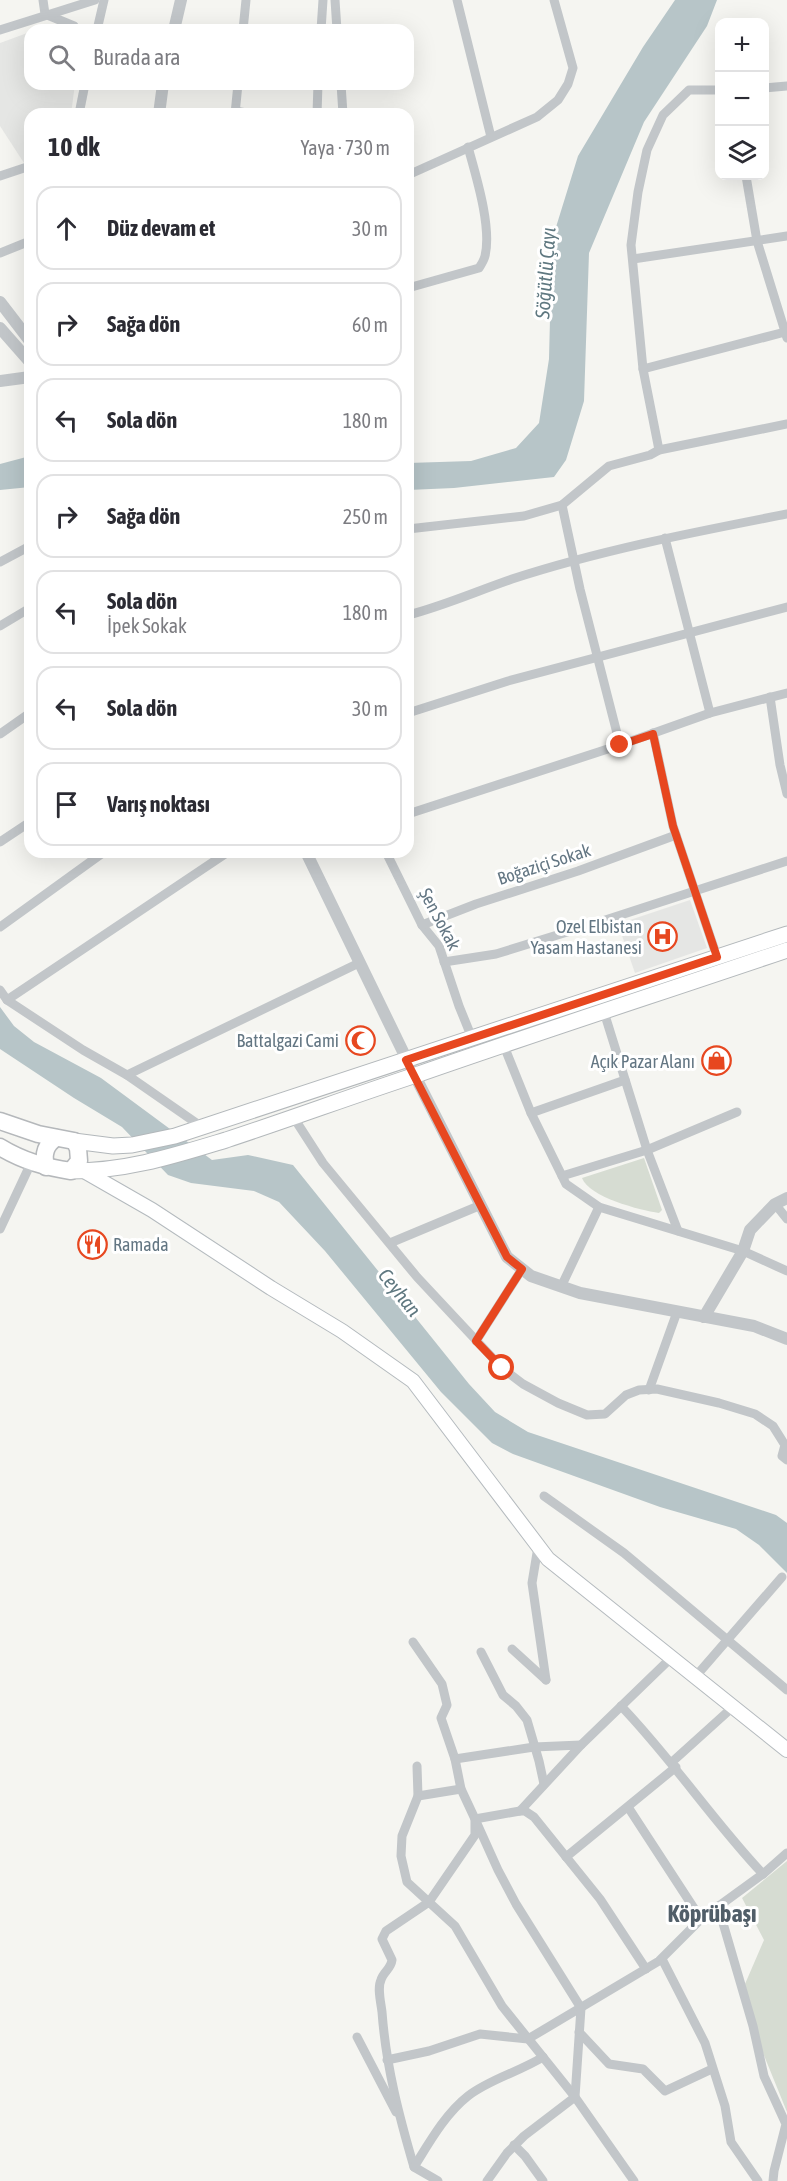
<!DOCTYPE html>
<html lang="tr">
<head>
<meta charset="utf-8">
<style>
	:root { --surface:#fff; --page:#f7f7f7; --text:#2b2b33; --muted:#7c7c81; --line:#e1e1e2 }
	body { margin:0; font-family:"Asap Condensed",sans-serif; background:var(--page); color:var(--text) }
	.controls { position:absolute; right:18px; top:18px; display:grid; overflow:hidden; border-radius:12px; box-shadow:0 6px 24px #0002 }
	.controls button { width:54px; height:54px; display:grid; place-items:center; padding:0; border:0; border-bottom:2px solid var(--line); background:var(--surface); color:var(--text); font:30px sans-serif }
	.stop { position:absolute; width:18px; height:18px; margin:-14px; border:4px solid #e7471f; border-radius:50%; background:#fff }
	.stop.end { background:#e7471f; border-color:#fff; box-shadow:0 2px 6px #0008 }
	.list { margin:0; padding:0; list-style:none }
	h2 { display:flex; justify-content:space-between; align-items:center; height:78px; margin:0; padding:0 24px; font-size:26px }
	h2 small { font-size:20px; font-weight:400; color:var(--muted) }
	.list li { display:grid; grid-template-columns:39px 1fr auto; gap:18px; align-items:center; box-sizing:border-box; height:84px; margin:0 12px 12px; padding:0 12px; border:2px solid var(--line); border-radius:18px }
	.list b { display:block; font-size:22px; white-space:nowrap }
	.list p { margin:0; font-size:20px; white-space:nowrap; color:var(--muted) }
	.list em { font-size:20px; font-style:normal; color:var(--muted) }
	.icon { flex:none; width:33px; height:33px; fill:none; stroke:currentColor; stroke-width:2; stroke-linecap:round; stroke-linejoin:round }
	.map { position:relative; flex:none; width:787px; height:2181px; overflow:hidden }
	.search { position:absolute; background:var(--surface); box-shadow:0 6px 24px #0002; left:24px; top:24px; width:390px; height:66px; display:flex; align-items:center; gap:15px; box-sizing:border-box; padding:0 21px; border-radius:18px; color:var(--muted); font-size:22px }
	.panel { position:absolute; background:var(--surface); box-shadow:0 6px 24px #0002; left:24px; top:108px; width:390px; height:750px; border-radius:18px }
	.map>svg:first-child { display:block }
</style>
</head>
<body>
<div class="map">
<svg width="787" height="2181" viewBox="0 0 787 2181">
	<rect width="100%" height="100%" fill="#f5f5f1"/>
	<!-- built -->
	<g fill="#e5e6e4">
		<path d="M30,32V84H75L71,114H30V162L24,163L0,126V43Z"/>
		<path d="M690,900L707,948L635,973L618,924Z"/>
	</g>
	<!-- green -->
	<g fill="#d6dcd2">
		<path d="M644,1158L662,1210L659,1213C639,1210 589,1197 582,1178Z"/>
		<path d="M787,1861V2112L761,2048L745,1984L764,1940L742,1898Z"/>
	</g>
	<!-- water -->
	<g fill="#b7c5c8">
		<path d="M675,0H717L707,26L644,122L589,253L584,401L566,460L554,477L454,488L408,490V463L471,461L516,448L539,423L549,359L552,240L578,156L643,47Z"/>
		<path d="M30,456V487L0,490V464Z"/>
		<path d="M0,1007L14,1026L34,1042L101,1078L212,1160L248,1155L293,1165L469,1384L495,1412L528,1432L776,1515L787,1523V1573L759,1545L736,1529L660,1507L513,1454L492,1443L441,1392L325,1251L279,1202L254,1191L191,1183L168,1175L122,1127L74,1098L0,1049Z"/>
	</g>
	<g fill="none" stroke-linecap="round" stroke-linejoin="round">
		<defs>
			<path id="secondary" d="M84,1171L152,1210L271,1288L342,1331L413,1381L548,1559L787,1750"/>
			<g id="primary">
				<path d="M74,1141L113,1146L132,1145L175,1136L787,934"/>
				<path d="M71,1171C127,1171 173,1156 226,1140C290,1119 352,1096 416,1075C539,1032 663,992 787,950"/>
			</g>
			<g id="trunk">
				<path d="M0,1121L38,1134L74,1141L78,1148L79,1161L71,1171C45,1167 23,1161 0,1147"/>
				<path d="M46,1167C43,1155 45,1145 56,1138"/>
			</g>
		</defs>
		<!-- secondary casing -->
		<use href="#secondary" stroke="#b4babe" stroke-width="16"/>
		<!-- primary casing -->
		<use href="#primary" stroke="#b3b8bb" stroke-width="17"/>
		<!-- trunk casing -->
		<use href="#trunk" stroke="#b5b8bb" stroke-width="19"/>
		<!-- minor -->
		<g stroke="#c2c6c9" stroke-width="9">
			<path d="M43,0L45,14L74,26L77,30"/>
			<path d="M335,0L337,30"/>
			<path d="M457,0L491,137"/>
			<path d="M0,30L95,0"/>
			<path d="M97,30L104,0"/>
			<path d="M243,30L246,0"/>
			<path d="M321,30L323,0"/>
			<path d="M341,84L343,114"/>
			<path d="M764,88L787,86"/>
			<path d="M235,111L252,114"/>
			<path d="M79,114L85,84"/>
			<path d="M235,114L238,84"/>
			<path d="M317,114L318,84"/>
			<path d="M408,175L537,117L558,100L568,84L573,68L554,0"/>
			<path d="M0,176L30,166"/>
			<path d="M746,176L757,241L787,338"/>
			<path d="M0,253L30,241"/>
			<path d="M633,259L787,236"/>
			<path d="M408,288L479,268C481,265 484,260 485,256C492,227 476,176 468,147"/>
			<path d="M643,369L785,332"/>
			<path d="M659,450L643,369L631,245L638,192L647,150L663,115L689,90H720"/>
			<path d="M562,505L580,589L620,745"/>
			<path d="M408,529L524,516L562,505L609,466L650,455L659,450L787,424"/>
			<path d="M665,538L710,713"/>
			<path d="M0,562L30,546"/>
			<path d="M408,615C443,606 477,591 512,579C601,550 695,532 787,514"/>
			<path d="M0,626L30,608"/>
			<path d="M770,697L780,765L787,794"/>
			<path d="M408,713L508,681L787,607"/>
			<path d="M653,733L673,826L717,957"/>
			<path d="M0,734L30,713"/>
			<path d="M408,814L620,745L710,713L787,693"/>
			<path d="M0,842L30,822"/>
			<path d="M386,852L422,925L439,946L459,1006L472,1038"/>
			<path d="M422,925L476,904L578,871L676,835"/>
			<path d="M0,927L104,852"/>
			<path d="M444,962L496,954L593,924L787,861"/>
			<path d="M0,990L7,1000L83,1050L127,1075L202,1127"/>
			<path d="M7,1000L228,852"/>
			<path d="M604,1012L647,1150L678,1231"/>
			<path d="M504,1046L531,1113L566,1184L599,1207L743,1251L787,1271"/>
			<path d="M127,1075L359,963"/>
			<path d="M531,1113L625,1080"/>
			<path d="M294,1118L323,1163L417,1277L502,1368L523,1384L558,1403L587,1415L605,1414L626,1395L639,1390L657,1389L719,1403L755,1414L773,1426L785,1445L782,1456L787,1460"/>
			<path d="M562,1176L647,1150L737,1112"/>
			<path d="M775,1204L787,1219"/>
			<path d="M0,1229L31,1163"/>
			<path d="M390,1243L481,1205"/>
			<path d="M561,1287L599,1207"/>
			<path d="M476,1341L522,1269"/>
			<path d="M649,1390L677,1312"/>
			<path d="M544,1496L624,1553L787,1690"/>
			<path d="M538,1547L532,1583L546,1680"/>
			<path d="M413,1642L442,1684L447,1705L441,1718L455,1759L461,1789L475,1819V1835L429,1902L386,1931L382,1939L392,1960C391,1969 383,1972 381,1980C377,1988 381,2003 382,2012C386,2066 399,2116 414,2167L438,2181"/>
			<path d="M512,1649L546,1680"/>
			<path d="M481,1652L503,1695L516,1706L527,1720L539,1761L544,1784"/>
			<path d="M696,1676L782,1577"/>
			<path d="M621,1706C672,1759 713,1821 763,1874"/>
			<path d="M455,1759L534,1747L581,1745"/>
			<path d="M672,1762L734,1706"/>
			<path d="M417,1766L418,1796L402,1836L401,1856L407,1882L455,1926L502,2006L575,2097L634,2181"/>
			<path d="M418,1796L461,1789"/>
			<path d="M628,1807L701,1919"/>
			<path d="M520,1811L581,1745L672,1657"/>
			<path d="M566,1857L676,1767"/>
			<path d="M718,1906L753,2026L764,2076L786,2124L774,2171L773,2181"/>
			<path d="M662,1959L705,2043L725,2106L731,2142L758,2181"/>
			<path d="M579,2032L609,2064L643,2069L665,2091L712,2069"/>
			<path d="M357,2037L396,2112"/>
			<path d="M387,2060L429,2051L480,2034L528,2039L659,1961L701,1919L763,1874L787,1853"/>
			<path d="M514,2145L525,2156L543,2181"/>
			<path d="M414,2167C429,2143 445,2114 468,2096C490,2079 519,2072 543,2057"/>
			<path d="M487,2181L507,2153L524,2136L575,2097L581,2008L516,1904L498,1870L475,1819L520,1811H525L534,1817L600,1899L646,1969"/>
		</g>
		<!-- tertiary -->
		<g stroke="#c2c6c9" stroke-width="12">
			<path d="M174,30L181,0"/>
			<path d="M159,114L163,84"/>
			<path d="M0,302L30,341"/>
			<path d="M0,328L30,362"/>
			<path d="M0,381L30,377"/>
			<path d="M306,852L407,1060L507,1257L531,1276L580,1293L754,1326L787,1339"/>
			<path d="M704,1317L743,1251L750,1230L775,1204L787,1198"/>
		</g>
		<!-- secondary -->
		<use href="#secondary" stroke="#fff" stroke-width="14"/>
		<!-- primary -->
		<use href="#primary" stroke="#fff" stroke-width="15"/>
		<!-- trunk -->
		<use href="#trunk" stroke="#fff" stroke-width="16"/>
	</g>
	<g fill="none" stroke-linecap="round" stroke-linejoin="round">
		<!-- route -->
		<path stroke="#e7471f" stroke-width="8" d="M502,1368L476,1341L522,1269L507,1257L406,1060L717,957L673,826L653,734L620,745"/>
	</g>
	<!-- icons -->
	<defs>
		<symbol id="hospital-ring" viewBox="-11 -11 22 22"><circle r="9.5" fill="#fff" stroke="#e7471f" stroke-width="1.5"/><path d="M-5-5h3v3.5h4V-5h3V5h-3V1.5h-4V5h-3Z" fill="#e7471f"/></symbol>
		<symbol id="mosque-ring" viewBox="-11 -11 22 22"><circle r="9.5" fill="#fff" stroke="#e7471f" stroke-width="1.5"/><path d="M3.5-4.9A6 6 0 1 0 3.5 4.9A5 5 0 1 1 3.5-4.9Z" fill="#e7471f"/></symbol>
		<symbol id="shop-ring" viewBox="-11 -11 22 22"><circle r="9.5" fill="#fff" stroke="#e7471f" stroke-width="1.5"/><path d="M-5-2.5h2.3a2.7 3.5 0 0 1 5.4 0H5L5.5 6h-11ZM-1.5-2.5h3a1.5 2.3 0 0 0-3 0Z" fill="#e7471f"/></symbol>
		<symbol id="restaurant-ring" viewBox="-11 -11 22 22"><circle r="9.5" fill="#fff" stroke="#e7471f" stroke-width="1.5"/><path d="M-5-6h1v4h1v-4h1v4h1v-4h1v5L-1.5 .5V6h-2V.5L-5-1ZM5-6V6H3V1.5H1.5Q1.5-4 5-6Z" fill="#e7471f"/></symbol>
	</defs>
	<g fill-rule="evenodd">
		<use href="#hospital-ring" x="646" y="920" width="33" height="33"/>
		<use href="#mosque-ring" x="344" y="1024" width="33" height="33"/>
		<use href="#shop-ring" x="700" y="1044" width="33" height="33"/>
		<use href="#restaurant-ring" x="76" y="1228" width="33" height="33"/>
	</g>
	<g text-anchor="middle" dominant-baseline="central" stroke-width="6" stroke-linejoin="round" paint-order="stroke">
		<!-- street labels -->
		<g font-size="18" fill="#637683" stroke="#fff">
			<text transform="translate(544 864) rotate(-18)">Boğaziçi Sokak</text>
			<text transform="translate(440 919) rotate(62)">Şen Sokak</text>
		</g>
		<!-- poi labels -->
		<g font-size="18" fill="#637683" stroke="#fff" text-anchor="end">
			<text x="642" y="926">Ozel Elbistan<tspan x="642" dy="21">Yasam Hastanesi</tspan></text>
			<text x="339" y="1040">Battalgazi Cami</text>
			<text x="695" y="1061">Açık Pazar Alanı</text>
			<text x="113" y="1244" text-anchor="start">Ramada</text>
		</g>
		<!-- water labels -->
		<g font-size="20" font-style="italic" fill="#5f7880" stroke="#fff">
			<text transform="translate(545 273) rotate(-86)">Söğütlü Çayı</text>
			<text transform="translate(400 1292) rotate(51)">Ceyhan</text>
		</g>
		<!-- district labels -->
		<g font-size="24" font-weight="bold" fill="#515e68" stroke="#fff">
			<text x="712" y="1913">Köprübaşı</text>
		</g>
	</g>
</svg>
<div class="controls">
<button>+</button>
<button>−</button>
<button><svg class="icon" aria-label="layers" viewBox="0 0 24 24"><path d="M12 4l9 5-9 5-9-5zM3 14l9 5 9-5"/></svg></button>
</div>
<div class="stop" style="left:502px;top:1368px"></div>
<div class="stop end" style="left:620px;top:745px"></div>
<div class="search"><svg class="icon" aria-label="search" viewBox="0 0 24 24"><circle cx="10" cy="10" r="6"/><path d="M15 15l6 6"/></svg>Burada ara</div>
<section class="panel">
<h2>10 dk<small>Yaya · 730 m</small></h2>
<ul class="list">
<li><svg class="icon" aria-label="ahead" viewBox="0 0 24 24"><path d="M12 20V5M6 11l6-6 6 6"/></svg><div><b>Düz devam et</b></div><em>30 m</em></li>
<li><svg class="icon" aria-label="right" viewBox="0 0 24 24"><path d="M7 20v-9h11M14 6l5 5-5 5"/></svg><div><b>Sağa dön</b></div><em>60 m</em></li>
<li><svg class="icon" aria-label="left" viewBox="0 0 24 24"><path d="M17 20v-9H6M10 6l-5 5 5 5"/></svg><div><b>Sola dön</b></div><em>180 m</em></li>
<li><svg class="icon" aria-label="right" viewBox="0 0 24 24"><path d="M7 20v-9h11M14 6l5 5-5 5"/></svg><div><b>Sağa dön</b></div><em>250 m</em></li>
<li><svg class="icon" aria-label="left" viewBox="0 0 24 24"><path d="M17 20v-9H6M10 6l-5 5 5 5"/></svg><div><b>Sola dön</b><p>İpek Sokak</p></div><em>180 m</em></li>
<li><svg class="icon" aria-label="left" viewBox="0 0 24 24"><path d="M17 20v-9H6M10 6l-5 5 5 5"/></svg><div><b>Sola dön</b></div><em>30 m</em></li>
<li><svg class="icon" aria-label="arrive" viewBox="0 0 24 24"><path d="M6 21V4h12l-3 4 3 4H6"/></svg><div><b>Varış noktası</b></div></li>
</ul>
</section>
</div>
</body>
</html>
